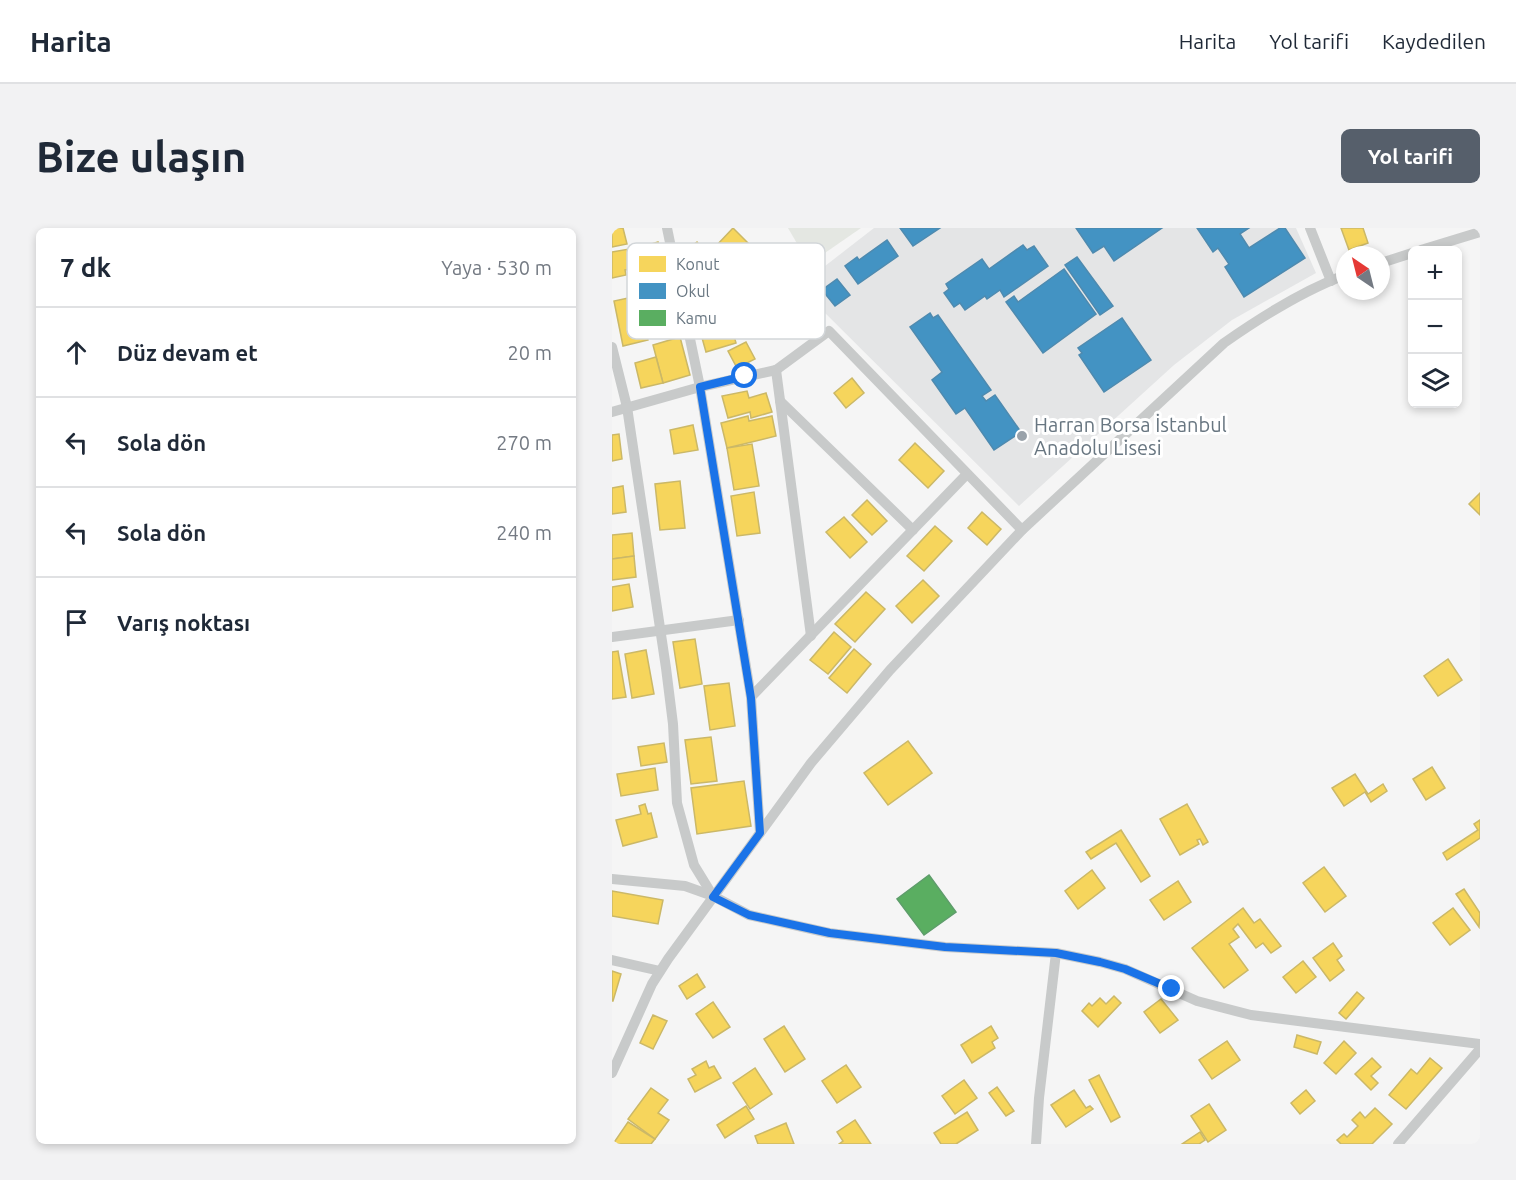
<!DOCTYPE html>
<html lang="tr">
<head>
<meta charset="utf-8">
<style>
	:root { --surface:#fff; --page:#f2f2f3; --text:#1f2937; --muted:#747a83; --line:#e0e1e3; --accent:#565f6b }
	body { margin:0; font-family:Ubuntu,sans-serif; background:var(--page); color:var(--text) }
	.controls { position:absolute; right:18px; top:18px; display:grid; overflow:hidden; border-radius:9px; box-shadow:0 3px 9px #0003 }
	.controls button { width:54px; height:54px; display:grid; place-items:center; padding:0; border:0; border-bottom:2px solid var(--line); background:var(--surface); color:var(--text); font:30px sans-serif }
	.compass { position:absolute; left:724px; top:18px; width:54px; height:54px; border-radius:50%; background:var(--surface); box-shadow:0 3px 9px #0003; rotate:325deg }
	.stop { position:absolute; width:18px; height:18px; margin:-14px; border:4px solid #1a73e8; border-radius:50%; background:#fff }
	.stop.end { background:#1a73e8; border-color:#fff; box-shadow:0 2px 6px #0008 }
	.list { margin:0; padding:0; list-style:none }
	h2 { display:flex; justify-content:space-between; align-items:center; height:78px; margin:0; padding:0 24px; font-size:26px }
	h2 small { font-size:20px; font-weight:400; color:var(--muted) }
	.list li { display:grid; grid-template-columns:39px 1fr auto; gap:18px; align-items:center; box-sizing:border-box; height:90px; padding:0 24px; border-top:2px solid var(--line) }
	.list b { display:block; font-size:22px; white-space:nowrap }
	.list em { font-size:20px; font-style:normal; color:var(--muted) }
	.icon { flex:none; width:33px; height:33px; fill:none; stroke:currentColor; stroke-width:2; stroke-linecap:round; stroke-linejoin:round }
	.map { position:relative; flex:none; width:868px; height:916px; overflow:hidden; border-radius:9px }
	header { display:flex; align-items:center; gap:36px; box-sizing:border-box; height:84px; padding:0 30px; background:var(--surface); border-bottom:2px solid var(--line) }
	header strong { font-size:28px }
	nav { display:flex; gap:33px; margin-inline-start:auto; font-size:21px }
	.intro { display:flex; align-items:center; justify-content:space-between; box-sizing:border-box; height:144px; padding:0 36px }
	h1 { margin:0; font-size:42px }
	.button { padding:15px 27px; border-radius:9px; background:var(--accent); color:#fff; font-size:21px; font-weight:700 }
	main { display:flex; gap:36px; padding:0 36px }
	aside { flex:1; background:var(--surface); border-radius:9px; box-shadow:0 3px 9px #0003 }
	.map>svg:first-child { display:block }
</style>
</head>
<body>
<header>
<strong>Harita</strong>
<nav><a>Harita</a><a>Yol tarifi</a><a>Kaydedilen</a></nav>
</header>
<div class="intro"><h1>Bize ulaşın</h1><a class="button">Yol tarifi</a></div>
<main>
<aside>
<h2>7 dk<small>Yaya · 530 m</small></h2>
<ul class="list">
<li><svg class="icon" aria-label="ahead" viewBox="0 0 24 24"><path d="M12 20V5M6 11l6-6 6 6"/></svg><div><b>Düz devam et</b></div><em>20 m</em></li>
<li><svg class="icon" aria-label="left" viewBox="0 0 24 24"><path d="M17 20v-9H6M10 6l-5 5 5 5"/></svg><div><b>Sola dön</b></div><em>270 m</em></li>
<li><svg class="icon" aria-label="left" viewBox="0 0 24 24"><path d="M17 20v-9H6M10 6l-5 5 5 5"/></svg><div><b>Sola dön</b></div><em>240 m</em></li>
<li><svg class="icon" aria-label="arrive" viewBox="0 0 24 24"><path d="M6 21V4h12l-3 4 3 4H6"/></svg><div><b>Varış noktası</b></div></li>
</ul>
</aside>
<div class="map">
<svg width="868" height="916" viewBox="0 0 868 916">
	<rect width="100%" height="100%" fill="#f5f5f5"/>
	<!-- built -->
	<path fill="#e4e5e6" d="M262,0H684L704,45L620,92L562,137L407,278L202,74L195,52Z"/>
	<!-- green -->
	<path fill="#e4e7e2" d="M176,0H249L197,36Z"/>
	<!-- homes -->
	<g fill="#f6d55c" stroke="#cbb867" stroke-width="1.5">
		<path d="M0,0H11L15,16L0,19Z"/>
		<path d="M121,0L156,35L139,53L104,18Z"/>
		<path d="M729,0H751L756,15L737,22Z"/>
		<path d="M46,14L50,31L35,36L34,32L23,36L20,22Z"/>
		<path d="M85,14L93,25L74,39L66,28Z"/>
		<path d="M17,21L21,41L13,42L14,47L0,50V24Z"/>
		<path d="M26,68L36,112L11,118L2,73Z"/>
		<path d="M117,90L124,115L94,124L87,99Z"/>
		<path d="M68,109L78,147L51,155L41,117Z"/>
		<path d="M134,114L143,131L125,140L116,123Z"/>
		<path d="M44,129L51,155L29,160L23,135Z"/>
		<path d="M240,150L252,165L234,180L222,165Z"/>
		<path d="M135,163L137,170L154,165L160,184L139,190L138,184L116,190L110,168Z"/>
		<path d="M136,188L137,193L160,188L164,208L115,220L109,195Z"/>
		<path d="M81,197L86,222L62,226L58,202Z"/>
		<path d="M7,206L10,231L0,233V207Z"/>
		<path d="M303,215L332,243L316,260L287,232Z"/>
		<path d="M140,216L147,258L122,262L115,220Z"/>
		<path d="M68,253L73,300L48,302L43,256Z"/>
		<path d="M11,258L14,284L0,286V260Z"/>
		<path d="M142,264L148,305L125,308L119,268Z"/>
		<path d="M868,265V287L857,276Z"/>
		<path d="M255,272L275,293L260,307L240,287Z"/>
		<path d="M370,284L389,301L375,317L356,300Z"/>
		<path d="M232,289L255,314L238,330L214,304Z"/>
		<path d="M323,298L340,313L312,343L295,328Z"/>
		<path d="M20,305L22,328L0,331V307Z"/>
		<path d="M22,328L24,349L0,352V331Z"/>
		<path d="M311,352L327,368L300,395L284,378Z"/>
		<path d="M17,356L21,379L0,383V359Z"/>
		<path d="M254,364L273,381L243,414L223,396Z"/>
		<path d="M222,404L239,419L216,446L198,432Z"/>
		<path d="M83,411L90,456L68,460L61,414Z"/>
		<path d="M242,421L259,436L235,465L217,450Z"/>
		<path d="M34,422L42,466L20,470L13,426Z"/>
		<path d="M6,423L14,469L0,471V424Z"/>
		<path d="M836,431L850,452L826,468L812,448Z"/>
		<path d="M117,455L123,498L98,502L92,458Z"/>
		<path d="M99,509L105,553L79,556L73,512Z"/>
		<path d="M296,513L320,545L276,577L252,545Z"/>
		<path d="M52,515L55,534L29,538L26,519Z"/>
		<path d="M820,539L833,560L814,572L801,551Z"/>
		<path d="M43,540L46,562L9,568L5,546Z"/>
		<path d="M743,546L756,566L771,556L775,563L759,574L753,564L732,578L720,560Z"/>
		<path d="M132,553L139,598L85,606L79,560Z"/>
		<path d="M33,576L36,586L39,585L45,609L11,618L4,592L29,586L27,578Z"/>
		<path d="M575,576L596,614L591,617L588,611L585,612L587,616L568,627L548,591Z"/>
		<path d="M868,592V610L835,632L831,625L866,602L862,596Z"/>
		<path d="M509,602L538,648L529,654L504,615L479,631L474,624Z"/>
		<path d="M712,639L734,668L713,684L691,655Z"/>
		<path d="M480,642L493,660L466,681L453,663Z"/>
		<path d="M566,653L579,674L552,692L538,672Z"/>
		<path d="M852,661L868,685L867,699L844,666Z"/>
		<path d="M0,663L51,672L46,696L0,688Z"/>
		<path d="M631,680L642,695L648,691L669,718L659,725L651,715L644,720L626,696L621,701L627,709L617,716L636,742L612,760L580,720Z"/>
		<path d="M841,680L858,702L838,717L821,695Z"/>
		<path d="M721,715L730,728L725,732L732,742L718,753L701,730Z"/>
		<path d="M691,733L704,749L684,765L671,749Z"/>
		<path d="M0,743L9,746L1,773H0Z"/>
		<path d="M85,746L93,759L75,771L67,758Z"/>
		<path d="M745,764L752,770L734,791L727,785Z"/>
		<path d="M502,768L509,775L486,799L470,783L477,775L480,778L488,770L494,776Z"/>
		<path d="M549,771L566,792L548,805L532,784Z"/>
		<path d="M101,774L118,799L101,810L84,786Z"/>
		<path d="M41,787L55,793L41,821L28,815Z"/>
		<path d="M172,798L193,831L173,844L152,811Z"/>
		<path d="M379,798L386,810L380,814L383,820L360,835L349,817Z"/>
		<path d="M685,807L709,814L705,826L682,819Z"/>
		<path d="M615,813L628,832L600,851L587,832Z"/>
		<path d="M732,813L744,825L724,846L712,835Z"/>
		<path d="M760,830L769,839L759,848L766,855L759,862L743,846Z"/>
		<path d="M818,830L830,840L794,881L777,867L799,841L805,846Z"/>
		<path d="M94,833L97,840L102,838L109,850L83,864L76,851L84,847L80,841Z"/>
		<path d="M234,837L249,859L225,875L210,853Z"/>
		<path d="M143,840L160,866L138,881L121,855Z"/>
		<path d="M487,847L508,889L499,894L477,852Z"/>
		<path d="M352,852L365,870L343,886L330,868Z"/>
		<path d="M385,859L402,883L394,888L377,865Z"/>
		<path d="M39,860L56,872L46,885L57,892L43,911L16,891Z"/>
		<path d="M462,862L474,880L478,878L481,881L454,899L439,877Z"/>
		<path d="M694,862L703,873L688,886L679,875Z"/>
		<path d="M597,876L614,902L596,914L579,888Z"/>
		<path d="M134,878L142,891L113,910L105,897Z"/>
		<path d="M763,880L780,896L760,916H729L725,912L732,906L735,909L746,898L740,892L748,884L753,890Z"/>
		<path d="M355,884L366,902L344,916H329L322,905Z"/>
		<path d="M243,892L259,916H227L231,913L225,904Z"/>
		<path d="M16,894L43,911L39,916H1Z"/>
		<path d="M174,895L182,916H146L143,908Z"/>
		<path d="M588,904L593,912L587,916H570Z"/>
	</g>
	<!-- schools -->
	<g fill="#4393c3" stroke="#4e8aaf" stroke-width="1.5">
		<path d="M288,0H328L301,18Z"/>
		<path d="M464,0H550L502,33L492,18L481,25Z"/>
		<path d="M585,0H637L628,6L637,20L668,0H673L693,30L632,69L613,39L617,36L606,20L601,24Z"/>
		<path d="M275,12L286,28L246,56L233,38L245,29L247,32Z"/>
		<path d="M411,17L415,22L422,18L436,38L392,69L388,62L375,71L373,68L353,82L348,75L342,79L332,65L337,61L334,56L370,31L377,41Z"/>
		<path d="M465,29L501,78L488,87L453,37Z"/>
		<path d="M452,41L484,86L431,125L394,74L402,68L406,74Z"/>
		<path d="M225,51L238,67L223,78L210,62Z"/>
		<path d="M318,85L321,90L326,87L379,162L370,168L374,173L383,167L409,204L382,222L353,180L344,186L320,152L330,144L298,99Z"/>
		<path d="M510,90L539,132L492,164L467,127L470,125L466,120Z"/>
	</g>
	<!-- public -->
	<path fill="#5aae61" stroke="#5e9d6b" stroke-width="1.5" d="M317,647L344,684L312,707L285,671Z"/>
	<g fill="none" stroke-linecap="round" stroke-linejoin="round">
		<!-- street -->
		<g stroke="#c8caca" stroke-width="10">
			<path d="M55,0L88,159L164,142L217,103L410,302"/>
			<path d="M698,0L719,53"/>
			<path d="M809,22L868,4"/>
			<path d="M769,35L800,25"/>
			<path d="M0,119L15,179L54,440L61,496L65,575L82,637L101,668"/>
			<path d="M164,142L199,408"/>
			<path d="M168,173L301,302"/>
			<path d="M0,184L88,159L139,469L148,605"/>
			<path d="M0,409L127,392"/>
			<path d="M139,469L355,246"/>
			<path d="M0,651L73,658L101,668L137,687L217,705L333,719L444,725L488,734L513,741L585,773L639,787L868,816"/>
			<path d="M0,732L48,743"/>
			<path d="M0,845L40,756L56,731L199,535L278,442L410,302L612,115C649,89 690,63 733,47"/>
			<path d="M424,916L427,870L444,725"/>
			<path d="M786,916L868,821"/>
		</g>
	</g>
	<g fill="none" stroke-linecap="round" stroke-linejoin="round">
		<!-- route -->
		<path stroke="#1a73e8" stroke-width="8" d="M133,148L88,159L139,470L148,605L101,669L137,687L218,705L333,719L444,725L488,734L513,741L560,761"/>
	</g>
	<!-- markers -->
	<circle fill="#99a2aa" stroke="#fff" stroke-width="2" cx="410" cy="208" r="6"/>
	<g text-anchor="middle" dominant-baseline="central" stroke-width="6" stroke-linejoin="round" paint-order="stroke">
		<!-- poi labels -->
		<g font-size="20" fill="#687681" stroke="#fff" text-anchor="start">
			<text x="422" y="196">Harran Borsa İstanbul<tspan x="422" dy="23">Anadolu Lisesi</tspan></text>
		</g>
	</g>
	<!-- legend -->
	<rect x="15" y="15" width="198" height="96" rx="9" fill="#fff" stroke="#d2d6d9" stroke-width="1.5"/>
	<rect x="27" y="28" width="27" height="16" fill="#f6d55c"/>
	<rect x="27" y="55" width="27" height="16" fill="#4393c3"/>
	<rect x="27" y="82" width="27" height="16" fill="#5aae61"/>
	<g font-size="16" fill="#687681">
		<text x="64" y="42">Konut</text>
		<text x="64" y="69">Okul</text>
		<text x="64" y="96">Kamu</text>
	</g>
</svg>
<div class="controls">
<button>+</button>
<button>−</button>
<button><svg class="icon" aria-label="layers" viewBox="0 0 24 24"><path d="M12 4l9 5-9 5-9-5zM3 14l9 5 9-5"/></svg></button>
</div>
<svg class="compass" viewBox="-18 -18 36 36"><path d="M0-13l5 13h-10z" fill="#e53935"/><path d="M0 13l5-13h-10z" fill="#747a83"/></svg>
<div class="stop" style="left:133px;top:148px"></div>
<div class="stop end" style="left:560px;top:761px"></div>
</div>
</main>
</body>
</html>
